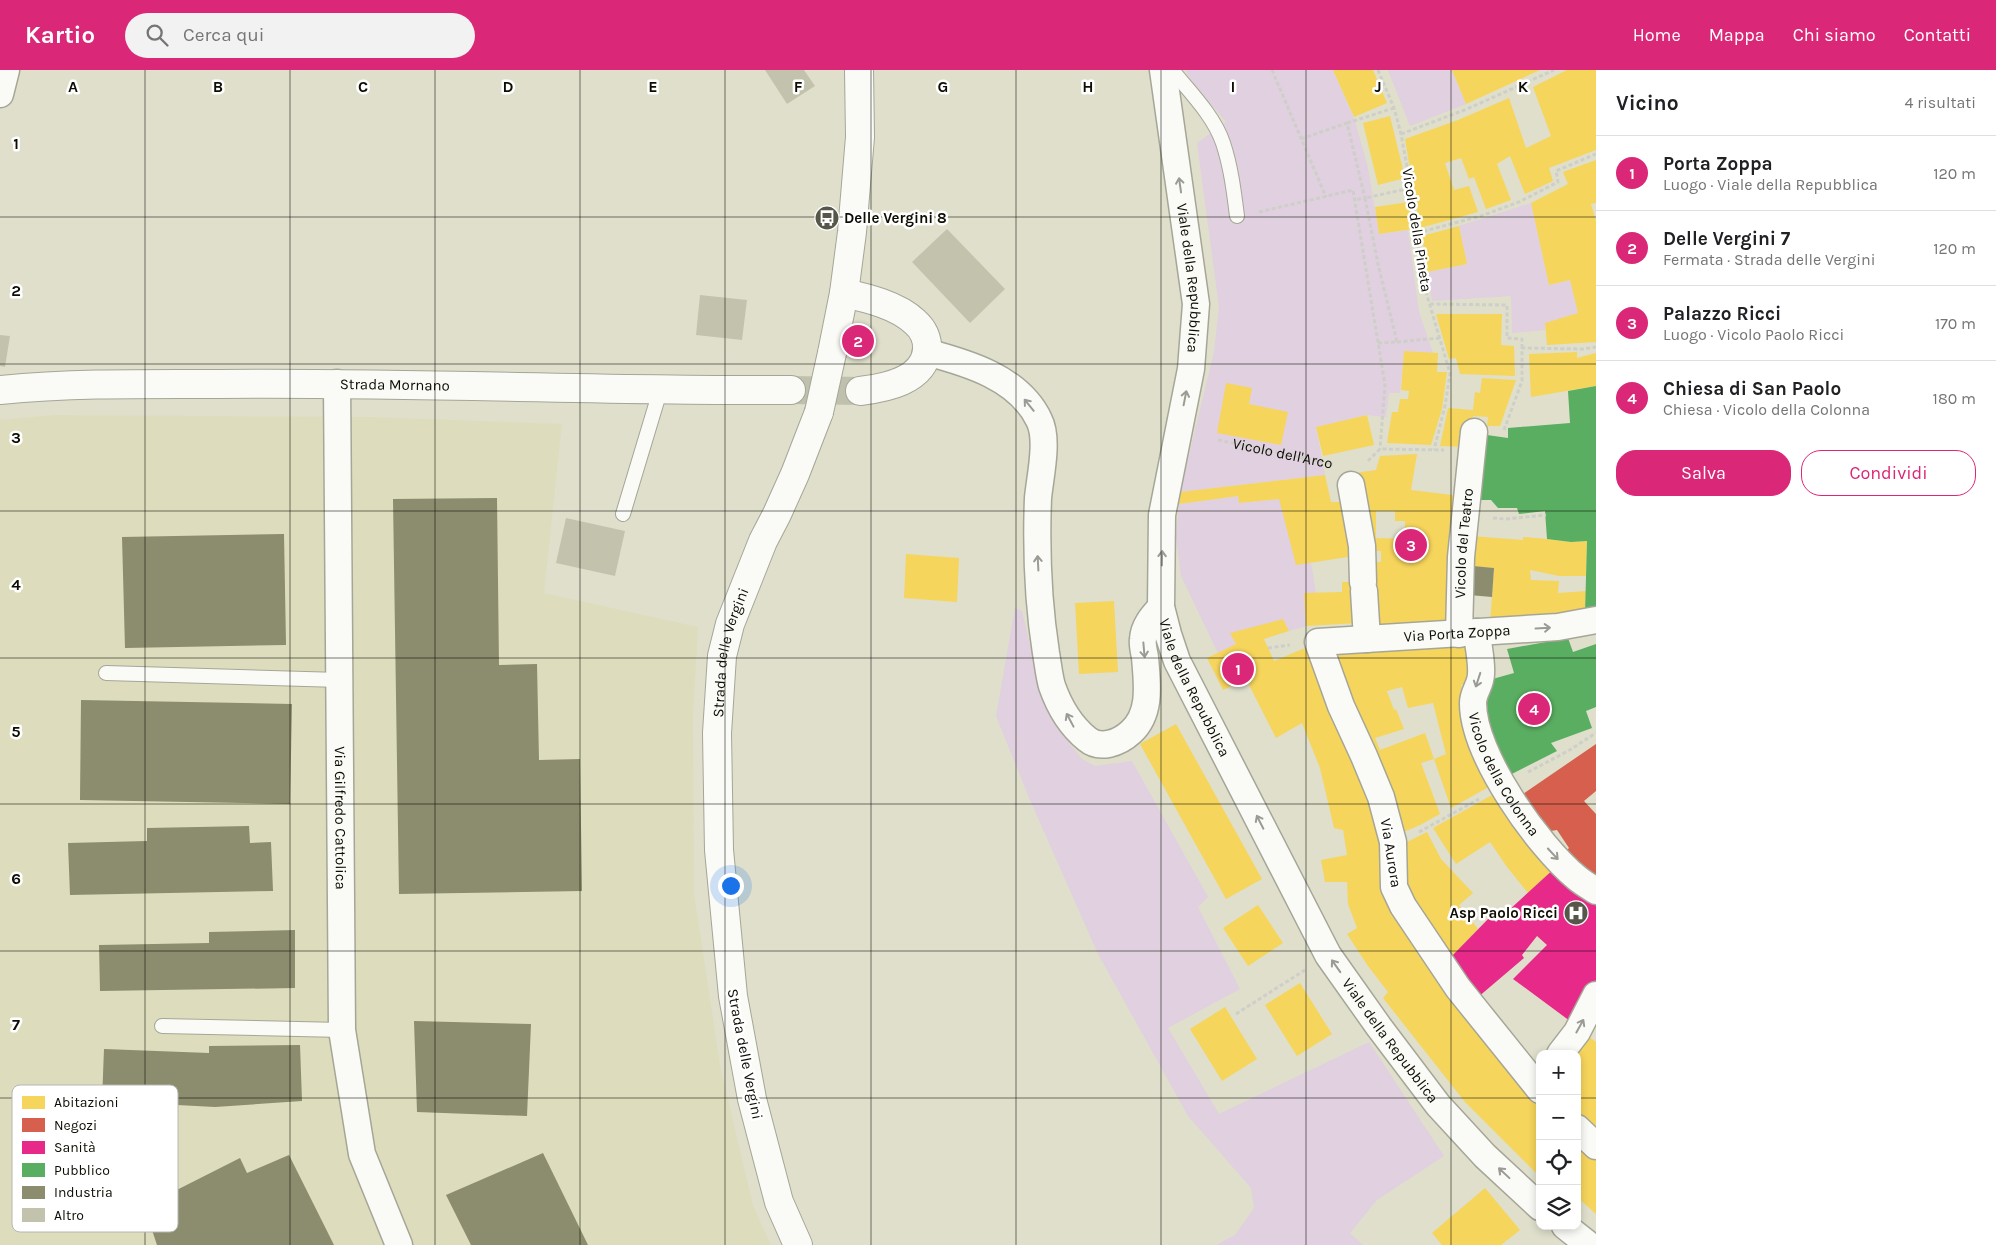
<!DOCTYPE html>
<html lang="it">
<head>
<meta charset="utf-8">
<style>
	:root { --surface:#fff; --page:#f2f2f2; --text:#202124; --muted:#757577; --line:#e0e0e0; --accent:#db2777 }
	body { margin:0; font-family:Karla,sans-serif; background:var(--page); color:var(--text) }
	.controls { position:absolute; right:15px; bottom:15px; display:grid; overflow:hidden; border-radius:10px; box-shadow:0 2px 8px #0003 }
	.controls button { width:45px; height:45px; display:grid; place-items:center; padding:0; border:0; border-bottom:1px solid var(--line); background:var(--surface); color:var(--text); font:25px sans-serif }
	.you { position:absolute; left:730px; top:815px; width:18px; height:18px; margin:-12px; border:4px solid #fff; border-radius:50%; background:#1a73e8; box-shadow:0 0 0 8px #1a73e833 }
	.badge { display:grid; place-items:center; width:32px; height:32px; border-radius:50%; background:var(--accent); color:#fff; font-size:16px; font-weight:700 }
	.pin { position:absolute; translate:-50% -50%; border:2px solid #fff; box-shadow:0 1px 5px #0006 }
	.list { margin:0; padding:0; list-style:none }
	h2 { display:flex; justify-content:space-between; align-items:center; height:65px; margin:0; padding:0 20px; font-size:21px }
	h2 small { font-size:16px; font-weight:400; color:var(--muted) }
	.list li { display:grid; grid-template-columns:32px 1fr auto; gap:15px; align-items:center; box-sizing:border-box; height:75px; padding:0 20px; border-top:1px solid var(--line) }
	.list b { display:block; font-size:19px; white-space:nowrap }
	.list p { margin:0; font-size:16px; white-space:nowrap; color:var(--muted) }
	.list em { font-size:16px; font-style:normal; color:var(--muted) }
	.actions { display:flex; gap:10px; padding:15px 20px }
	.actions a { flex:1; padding:11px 0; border:1px solid var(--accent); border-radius:20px; text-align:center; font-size:18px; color:var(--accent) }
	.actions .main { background:var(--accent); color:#fff }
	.icon { flex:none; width:28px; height:28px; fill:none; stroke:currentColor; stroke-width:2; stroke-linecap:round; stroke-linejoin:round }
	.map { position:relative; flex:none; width:1596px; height:1175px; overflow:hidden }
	header { display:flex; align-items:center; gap:30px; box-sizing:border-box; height:70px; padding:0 25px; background:var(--accent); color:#fff }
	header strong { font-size:24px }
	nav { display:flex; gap:28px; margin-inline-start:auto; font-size:18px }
	.search { width:350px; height:45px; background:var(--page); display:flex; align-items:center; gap:12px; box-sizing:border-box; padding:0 18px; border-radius:28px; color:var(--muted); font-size:19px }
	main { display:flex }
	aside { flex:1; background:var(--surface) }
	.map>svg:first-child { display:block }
</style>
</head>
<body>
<header>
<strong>Kartio</strong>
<div class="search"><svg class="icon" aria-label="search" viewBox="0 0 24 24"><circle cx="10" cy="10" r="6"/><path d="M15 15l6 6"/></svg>Cerca qui</div>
<nav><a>Home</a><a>Mappa</a><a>Chi siamo</a><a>Contatti</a></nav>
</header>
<main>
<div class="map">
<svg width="1596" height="1175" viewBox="0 0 1596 1175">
	<rect width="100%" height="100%" fill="#dfdfcc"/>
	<!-- built -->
	<path fill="#ddddbd" d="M55,345L374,347L562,354L544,523L698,557L693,645L694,823L720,995L753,1135L771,1175H0V350Z"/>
	<!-- green -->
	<g fill="#e0d0e0">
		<path d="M1185,0H1333L1355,51L1368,98L1379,164L1408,160L1419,242L1433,283L1404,281L1400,323H1389L1386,347L1367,345L1316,357L1325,405L1180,422L1214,282L1219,237L1197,73L1226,52L1192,11Z"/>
		<path d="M1388,0H1452L1466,34L1410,56Z"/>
		<path d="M1531,133L1549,215L1570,210L1578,243L1545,253V260L1512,263L1511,226L1432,231L1427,202L1467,194L1459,156Z"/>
		<path d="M1238,426L1239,433L1279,429L1311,492L1316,523H1304L1306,556L1289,561L1283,550L1231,564L1236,574L1218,583L1181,506L1176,467L1179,434Z"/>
		<path d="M1015,538L1022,541L1042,625L1058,659L1082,689L1095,696L1132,691L1208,827L1198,837L1240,919L1168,958L1219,1044L1369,972L1444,1086L1377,1130L1350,1163L1363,1175H1216L1235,1165L1254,1138L1251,1118L1188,1046L1098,884L1030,730L996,646Z"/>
	</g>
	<!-- homes -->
	<g fill="#f6d55c" fill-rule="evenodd">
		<path d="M1333,0H1373L1387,33L1354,47Z"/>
		<path d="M1452,0H1540L1466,34Z"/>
		<path d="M1567,0H1596V80L1549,98L1553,111L1525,124L1510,86L1497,94L1511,130L1486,139L1474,107L1469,109L1461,88L1445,93L1454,120L1469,116L1478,142L1420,158L1405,69L1458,50L1509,28L1526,78L1551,66L1533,17Z"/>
		<path d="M1390,46L1405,108L1378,115L1363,53Z"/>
		<path d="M1596,90V133L1591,134L1596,151V272L1547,275L1545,253L1578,243L1570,210L1549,215L1531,133L1568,114L1563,102Z"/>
		<path d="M1409,132L1413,159L1379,164L1375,137Z"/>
		<path d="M1459,156L1467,194L1427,202L1422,166Z"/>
		<path d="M1436,244H1502L1501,275L1514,276L1515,306L1460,304L1456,288L1449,289Z"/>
		<path d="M1404,281L1438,283L1437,302H1447L1442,339L1431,375L1387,373L1392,342H1398L1400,329H1408L1409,321L1401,320Z"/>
		<path d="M1577,282V288L1596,283V316L1531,327L1529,284Z"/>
		<path d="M1482,308L1516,310L1500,356H1487L1488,347L1473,346L1468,377L1440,376L1448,338L1473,340L1475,322L1480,323Z"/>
		<path d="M1226,313L1252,318L1249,334L1288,342L1281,375L1217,363Z"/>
		<path d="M1367,345L1374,375L1323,386L1316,357Z"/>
		<path d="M1417,384L1411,420L1460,426L1451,554L1372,560L1360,553L1306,556L1304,523L1342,522V512H1369V492H1381V481H1367L1354,403L1376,400L1380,386ZM1376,441H1395V451H1405V469L1376,468Z"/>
		<path d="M1325,405L1331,432H1347L1354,486L1296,495L1279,429L1239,433L1238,426L1179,434L1180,422Z"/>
		<path d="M1471,466L1523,470V467L1547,469L1571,472L1587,471L1586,506H1559L1530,500L1531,510L1559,511L1558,523L1586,521L1585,543L1490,554L1494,498L1469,496Z"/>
		<path d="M906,484L959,488L957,532L904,528Z"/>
		<path d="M1114,531L1118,602L1079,604L1075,533Z"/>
		<path d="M1283,549L1289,561L1264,569L1274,591L1305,578L1315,579L1374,730L1386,821L1540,1031V1107L1465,1032L1383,928L1388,922L1368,896L1347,864L1357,858L1348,834L1347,812H1325L1321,790L1347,785L1343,760L1334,758L1320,698L1302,653L1276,668L1246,609L1223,620L1207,588L1236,574L1230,563Z"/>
		<path d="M1472,571L1476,612L1461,615L1469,652L1494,714L1451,738L1434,689L1446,684L1433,633L1408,638L1402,617L1387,621L1394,640L1396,639L1404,659L1375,668L1380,680L1425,663L1434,689L1421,693L1440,744L1420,755L1399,764L1330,586L1392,581Z"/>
		<path d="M1176,654L1262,809L1226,829L1140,674Z"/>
		<path d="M1501,720L1556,797L1528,823L1507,797L1490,772L1456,794L1433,758Z"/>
		<path d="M1427,762L1441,789L1473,823L1459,835L1478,859L1449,889L1406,829L1399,776Z"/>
		<path d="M1258,835L1283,873L1248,896L1223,858Z"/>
		<path d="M1300,913L1332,964L1297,986L1265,935Z"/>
		<path d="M1225,937L1257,989L1222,1011L1190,959Z"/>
		<path d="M1584,963L1596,972V1067L1577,1051V984H1568Z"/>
		<path d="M1577,1068L1596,1085V1144L1577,1127Z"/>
		<path d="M1485,1118L1520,1160L1501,1175H1442L1432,1163Z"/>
	</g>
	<!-- shops -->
	<path fill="#d6604d" d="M1596,674V721L1584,731L1596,744V815L1562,785L1569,778L1557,760L1544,762L1520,726Z"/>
	<!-- health -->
	<path fill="#e7298a" d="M1556,797L1596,829V913L1574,954L1513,909L1547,875L1537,866L1522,885L1524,888L1477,928L1449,889L1491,846L1496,852Z"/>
	<!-- public -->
	<g fill="#5aae61">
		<path d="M1596,316V541L1585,543L1587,471L1571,472L1547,469L1545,441L1519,444L1517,438H1498L1491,430H1476L1475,375L1487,365L1508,368V358L1570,353L1568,321Z"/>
		<path d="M1568,568L1573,582L1596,574V637L1586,641L1592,658L1551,673L1557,681L1504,708L1479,654L1489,610L1514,603L1507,579Z"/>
	</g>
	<!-- industry -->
	<g fill="#8c8c6e">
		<path d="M497,428L499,595L537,594L539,690L580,689L582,821L399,824L393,429Z"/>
		<path d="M284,464L286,575L125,578L122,467Z"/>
		<path d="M1473,496L1494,498L1492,527L1469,525Z"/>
		<path d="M81,630L292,634L290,734L80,730Z"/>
		<path d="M249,756L250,773L271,772L273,821L70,825L68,773L147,771V758Z"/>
		<path d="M295,860V918L100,921L99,875L209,873V862Z"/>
		<path d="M414,951L531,954L527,1046L417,1042Z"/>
		<path d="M300,975L302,1031L215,1037L102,1031L104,979L209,983V976Z"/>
		<path d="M543,1083L588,1175H471L446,1125Z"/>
		<path d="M289,1085L334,1175H157L150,1154L151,1133L240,1088L247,1103Z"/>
	</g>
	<!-- building -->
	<g fill="#c3c3ad">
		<path d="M765,0H804L815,16L787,34Z"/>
		<path d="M947,159L1005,219L970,253L912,192Z"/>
		<path d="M700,225L747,230L742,270L696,265Z"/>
		<path d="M0,265L10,266L5,297L0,296Z"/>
		<path d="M566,448L625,461L615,506L556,493Z"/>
	</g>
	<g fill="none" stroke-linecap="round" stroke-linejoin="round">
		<!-- tertiary-tunnel -->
		<path stroke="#c0c0ae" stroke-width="28" stroke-dasharray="28 14" stroke-linecap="butt" d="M791,320L860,321"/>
		<defs>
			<g id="service">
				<path d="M1172,0C1190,22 1214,46 1223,73C1231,97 1234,122 1237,146"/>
				<path d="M623,444L660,321"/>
				<path d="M106,603L340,610"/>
				<path d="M162,956L342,960"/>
			</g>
			<g id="minor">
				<path id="s2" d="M1163,0L1196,234L1191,299L1162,445L1161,537L1168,564L1177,591L1328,885L1379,957L1438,1035L1485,1086L1540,1137"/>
				<path d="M0,24L6,0"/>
				<path d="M926,282C968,293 1019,308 1039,350C1049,369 1040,407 1038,428C1036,480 1038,532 1046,583C1048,594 1049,606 1052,616C1059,636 1071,656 1087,669C1100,680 1119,673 1131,662C1152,643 1147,613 1145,587C1144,582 1142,574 1143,569C1144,555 1153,546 1161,537"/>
				<path id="s3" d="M337,313L342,960L362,1084L399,1175"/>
				<path d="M1351,415L1362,476L1363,512"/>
				<path d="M1364,521L1367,569"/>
				<path id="s4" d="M1477,562C1478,576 1482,591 1481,604C1481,615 1473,622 1473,633C1473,685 1538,776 1577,808C1583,813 1590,817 1596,821"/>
				<path id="s5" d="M1459,564L1461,487L1474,362"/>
				<path d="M1560,984L1577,962L1596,925"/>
				<path id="s6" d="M1540,1020L1458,918L1403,836L1394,817L1393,772L1381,727L1364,686L1341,636L1318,572L1558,557L1596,550"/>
				<path d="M1577,1058L1596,1076"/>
				<path d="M1565,1156L1589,1175"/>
			</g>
			<g id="tertiary">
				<path d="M844,223C867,228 897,235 915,252C923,259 928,269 927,280C924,311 885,318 860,321"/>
				<path id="s7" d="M0,320C73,313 145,314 218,314C409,312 600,321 791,320"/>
			</g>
			<g id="secondary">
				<path d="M832,283L844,223L852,162L860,67L859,0"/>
				<path id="s8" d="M798,1175L779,1132L752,1029L733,926L719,780L717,663L722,586L730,554L763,471L777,444L795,404L819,342"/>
			</g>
		</defs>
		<!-- service casing -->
		<use href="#service" stroke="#a6a697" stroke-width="16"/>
		<!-- minor casing -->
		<use href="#minor" stroke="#a6a697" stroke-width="29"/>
		<!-- tertiary casing -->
		<use href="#tertiary" stroke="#a6a697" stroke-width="30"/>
		<!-- secondary casing -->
		<use href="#secondary" stroke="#a6a697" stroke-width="30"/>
		<!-- path -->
		<g stroke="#cfcfc9" stroke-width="3" stroke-dasharray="4 2.5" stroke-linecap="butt">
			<path d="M1272,0L1326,127"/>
			<path d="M1378,0L1394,38L1401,64L1411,118L1423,212L1450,303L1445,336L1434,380"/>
			<path d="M1347,53L1394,38"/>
			<path d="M1401,64L1467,39L1554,0"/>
			<path d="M1301,69L1347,53L1365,128L1354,130"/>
			<path d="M1259,142L1353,120L1385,315L1380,379"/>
			<path d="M1417,163L1481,146L1519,132L1558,112L1556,101L1596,84"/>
			<path d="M1430,234L1507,235V268L1522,269V278"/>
			<path d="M1397,272L1440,268"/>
			<path d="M1378,273L1397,272L1378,194L1365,128L1411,118"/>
			<path d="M1504,360L1522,311V278L1583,279L1596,277"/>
			<path id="s1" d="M1218,370L1333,394"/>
			<path d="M1368,391L1380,379L1444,380"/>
			<path d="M1493,448L1505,449L1546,445"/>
			<path d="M1268,578L1290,575"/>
			<path d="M1528,702L1568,681L1596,663"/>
			<path d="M1419,762L1479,729"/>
			<path d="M1236,944L1305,900"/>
		</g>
		<!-- service -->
		<use href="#service" stroke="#fafaf7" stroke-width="14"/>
		<!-- minor -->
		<use href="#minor" stroke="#fafaf7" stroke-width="26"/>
		<!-- tertiary -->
		<use href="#tertiary" stroke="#fafaf7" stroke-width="28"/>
		<!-- secondary -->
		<use href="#secondary" stroke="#fafaf7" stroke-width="28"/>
		<defs>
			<path id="secondary-bridge" d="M819,342L832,283"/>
		</defs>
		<!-- secondary-bridge casing -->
		<use href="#secondary-bridge" stroke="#a6a697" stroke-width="30" stroke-linecap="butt"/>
		<!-- secondary-bridge -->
		<use href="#secondary-bridge" stroke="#fafaf7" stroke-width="28"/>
	</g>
	<!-- one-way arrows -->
	<defs><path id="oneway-shaft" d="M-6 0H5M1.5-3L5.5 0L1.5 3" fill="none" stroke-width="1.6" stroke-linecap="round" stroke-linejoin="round" transform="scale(1.25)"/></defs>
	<g stroke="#9b9b95">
		<use href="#oneway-shaft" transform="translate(1180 115) rotate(-98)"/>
		<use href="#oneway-shaft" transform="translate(1185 328) rotate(-79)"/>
		<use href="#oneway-shaft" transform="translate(1029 335) rotate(-129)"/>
		<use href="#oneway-shaft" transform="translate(1162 488) rotate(-89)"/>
		<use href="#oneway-shaft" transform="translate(1038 493) rotate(-93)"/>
		<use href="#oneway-shaft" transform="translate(1543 558) rotate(-3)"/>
		<use href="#oneway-shaft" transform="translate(1144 580) rotate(85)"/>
		<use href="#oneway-shaft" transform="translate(1478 610) rotate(108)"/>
		<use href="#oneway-shaft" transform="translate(1070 650) rotate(-118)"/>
		<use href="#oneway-shaft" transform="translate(1260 752) rotate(-117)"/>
		<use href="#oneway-shaft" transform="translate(1553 784) rotate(47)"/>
		<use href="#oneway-shaft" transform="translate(1336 896) rotate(-125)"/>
		<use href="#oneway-shaft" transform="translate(1580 956) rotate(-61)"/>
		<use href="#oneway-shaft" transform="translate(1504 1103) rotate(-137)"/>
	</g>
	<!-- grid -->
	<path fill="none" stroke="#0d0d03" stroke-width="1" stroke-opacity="0.55" d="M145,0V1175M290,0V1175M435,0V1175M580,0V1175M725,0V1175M871,0V1175M1016,0V1175M1161,0V1175M1306,0V1175M1451,0V1175M0,147H1596M0,294H1596M0,441H1596M0,588H1596M0,734H1596M0,881H1596M0,1028H1540M1577,1028H1596"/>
	<!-- icons -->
	<defs>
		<symbol id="bus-disc" viewBox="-11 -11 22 22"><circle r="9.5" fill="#565649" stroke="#fff"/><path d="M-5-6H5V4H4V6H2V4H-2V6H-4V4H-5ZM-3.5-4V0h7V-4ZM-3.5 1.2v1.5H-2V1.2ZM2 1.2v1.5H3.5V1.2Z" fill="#fff"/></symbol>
		<symbol id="hospital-disc" viewBox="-11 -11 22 22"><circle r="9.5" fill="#565649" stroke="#fff"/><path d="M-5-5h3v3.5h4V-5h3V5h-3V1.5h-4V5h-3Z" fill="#fff"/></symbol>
	</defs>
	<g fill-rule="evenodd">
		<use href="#bus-disc" x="813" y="134" width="28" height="28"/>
		<use href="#hospital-disc" x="1562" y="829" width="28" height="28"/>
	</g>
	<g text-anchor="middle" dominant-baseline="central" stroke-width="5" stroke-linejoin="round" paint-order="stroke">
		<!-- poi labels -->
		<g font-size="15" font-weight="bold" fill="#0d0d03" stroke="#fff" text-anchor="start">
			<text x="844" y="148">Delle Vergini 8</text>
			<text x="1558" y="843" text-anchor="end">Asp Paolo Ricci</text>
		</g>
		<!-- street labels -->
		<g font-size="15" fill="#0d0d03" stroke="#fff">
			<text transform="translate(1417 160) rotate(81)">Vicolo della Pineta</text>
			<text stroke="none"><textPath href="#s2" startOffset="210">Viale della Repubblica</textPath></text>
			<text stroke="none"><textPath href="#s7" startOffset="395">Strada Mornano</textPath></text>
			<text stroke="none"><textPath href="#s1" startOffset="66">Vicolo dell'Arco</textPath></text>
			<text stroke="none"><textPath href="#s5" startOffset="91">Vicolo del Teatro</textPath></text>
			<text stroke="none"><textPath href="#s6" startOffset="649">Via Porta Zoppa</textPath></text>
			<text stroke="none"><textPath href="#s8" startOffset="604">Strada delle Vergini</textPath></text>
			<text stroke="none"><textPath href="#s2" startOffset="630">Viale della Repubblica</textPath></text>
			<text stroke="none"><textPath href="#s4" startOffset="151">Vicolo della Colonna</textPath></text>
			<text stroke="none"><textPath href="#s3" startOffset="435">Via Gilfredo Cattolica</textPath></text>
			<text transform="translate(1391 783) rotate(81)">Via Aurora</text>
			<text stroke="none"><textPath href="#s2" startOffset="1035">Viale della Repubblica</textPath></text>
			<text transform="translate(745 984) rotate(79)">Strada delle Vergini</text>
		</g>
	</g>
	<!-- legend -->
	<rect x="12" y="1015" width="166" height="147" rx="8" fill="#fff" stroke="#b6b6b3" stroke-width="1"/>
	<rect x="22" y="1026" width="23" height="13" fill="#f6d55c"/>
	<rect x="22" y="1048" width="23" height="14" fill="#d6604d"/>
	<rect x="22" y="1071" width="23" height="13" fill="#e7298a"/>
	<rect x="22" y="1093" width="23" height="14" fill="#5aae61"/>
	<rect x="22" y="1116" width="23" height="13" fill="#8c8c6e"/>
	<rect x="22" y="1138" width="23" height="14" fill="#c3c3ad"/>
	<g font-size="14" fill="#0d0d03">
		<text x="54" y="1037">Abitazioni</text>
		<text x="54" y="1060">Negozi</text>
		<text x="54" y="1082">Sanità</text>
		<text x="54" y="1105">Pubblico</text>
		<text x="54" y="1127">Industria</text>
		<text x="54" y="1150">Altro</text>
	</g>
	<g font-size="16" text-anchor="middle" font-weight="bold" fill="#0d0d03" stroke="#fff" stroke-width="5" stroke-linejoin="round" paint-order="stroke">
		<text x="73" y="22">A</text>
		<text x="218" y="22">B</text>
		<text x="363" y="22">C</text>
		<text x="508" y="22">D</text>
		<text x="653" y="22">E</text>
		<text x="798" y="22">F</text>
		<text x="943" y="22">G</text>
		<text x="1088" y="22">H</text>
		<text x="1233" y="22">I</text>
		<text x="1378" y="22">J</text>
		<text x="1523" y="22">K</text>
		<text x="16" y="79">1</text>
		<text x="16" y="226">2</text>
		<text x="16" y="373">3</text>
		<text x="16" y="520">4</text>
		<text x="16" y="667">5</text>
		<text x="16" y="814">6</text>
		<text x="16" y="960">7</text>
	</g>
</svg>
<div class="controls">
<button>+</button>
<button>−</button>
<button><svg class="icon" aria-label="locate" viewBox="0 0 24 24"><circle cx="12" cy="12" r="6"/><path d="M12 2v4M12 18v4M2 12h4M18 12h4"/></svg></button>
<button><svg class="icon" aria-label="layers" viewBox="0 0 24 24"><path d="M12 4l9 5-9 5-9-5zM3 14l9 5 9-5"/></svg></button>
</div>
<div class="you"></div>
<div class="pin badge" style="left:1238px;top:599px">1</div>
<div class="pin badge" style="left:858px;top:271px">2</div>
<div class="pin badge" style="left:1411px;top:475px">3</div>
<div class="pin badge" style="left:1534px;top:639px">4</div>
</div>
<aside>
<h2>Vicino<small>4 risultati</small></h2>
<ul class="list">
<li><span class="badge">1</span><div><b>Porta Zoppa</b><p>Luogo · Viale della Repubblica</p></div><em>120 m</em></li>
<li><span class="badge">2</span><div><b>Delle Vergini 7</b><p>Fermata · Strada delle Vergini</p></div><em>120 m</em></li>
<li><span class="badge">3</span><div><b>Palazzo Ricci</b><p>Luogo · Vicolo Paolo Ricci</p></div><em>170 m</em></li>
<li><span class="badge">4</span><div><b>Chiesa di San Paolo</b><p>Chiesa · Vicolo della Colonna</p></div><em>180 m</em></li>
</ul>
<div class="actions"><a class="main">Salva</a><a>Condividi</a></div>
</aside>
</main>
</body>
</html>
